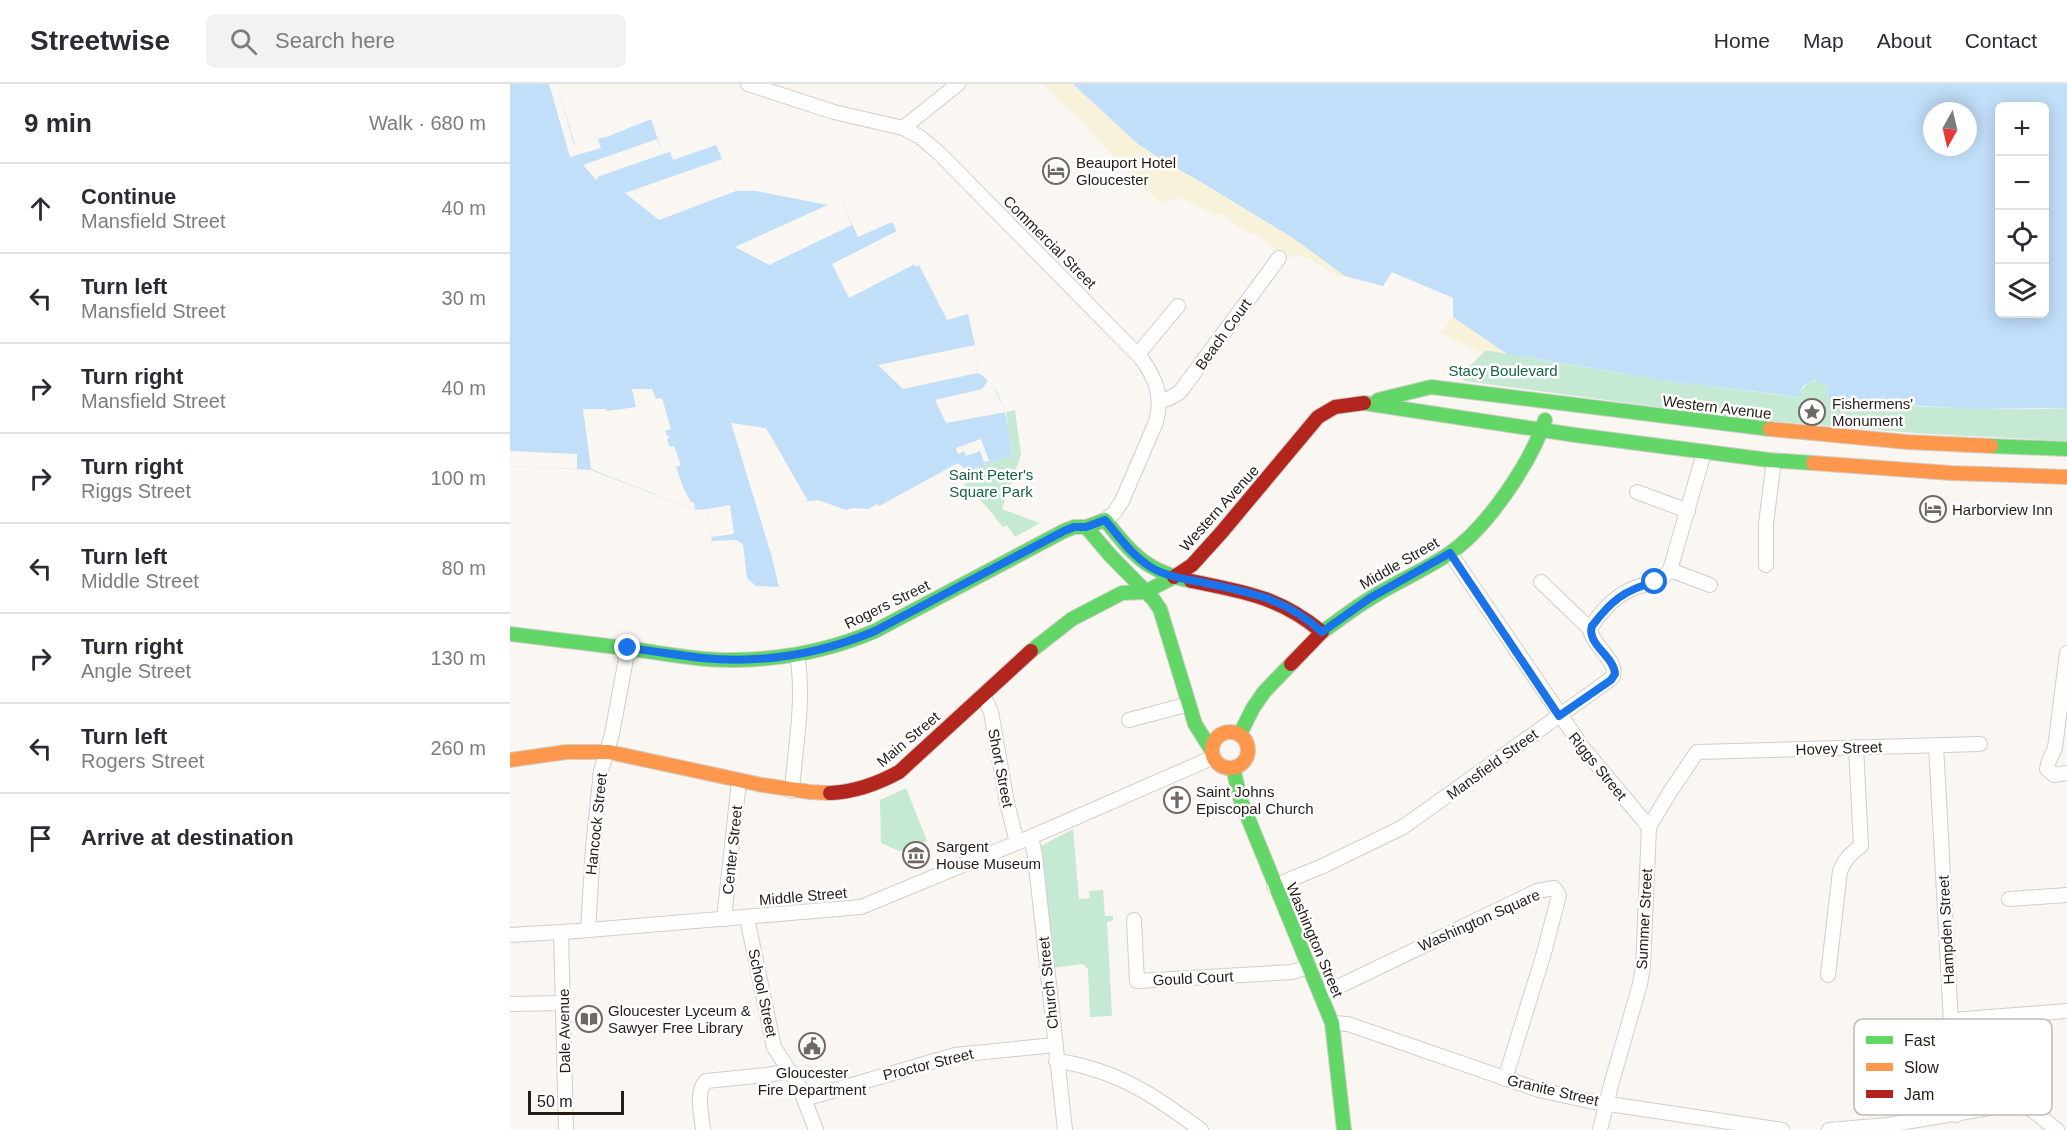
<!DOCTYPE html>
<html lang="en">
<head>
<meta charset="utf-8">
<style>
	:root { --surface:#fff; --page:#f2f2f3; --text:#2b2b33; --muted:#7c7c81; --line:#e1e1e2 }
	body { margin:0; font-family:Helvetica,sans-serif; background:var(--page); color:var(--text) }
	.controls { position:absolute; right:18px; top:18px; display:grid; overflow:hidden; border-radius:9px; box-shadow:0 3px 15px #0003 }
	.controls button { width:54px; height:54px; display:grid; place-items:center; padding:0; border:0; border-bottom:2px solid var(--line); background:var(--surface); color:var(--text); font:30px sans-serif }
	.compass { position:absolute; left:1413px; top:18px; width:54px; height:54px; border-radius:50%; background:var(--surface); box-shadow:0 3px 15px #0003; rotate:188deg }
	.scale { position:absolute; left:18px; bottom:15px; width:96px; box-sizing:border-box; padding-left:6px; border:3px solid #231d16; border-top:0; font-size:16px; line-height:21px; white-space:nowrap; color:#231d16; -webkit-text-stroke:4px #fff; paint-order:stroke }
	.stop { position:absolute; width:18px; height:18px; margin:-14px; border:4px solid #1a73e8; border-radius:50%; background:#fff }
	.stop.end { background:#1a73e8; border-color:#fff; box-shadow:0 2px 6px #0008 }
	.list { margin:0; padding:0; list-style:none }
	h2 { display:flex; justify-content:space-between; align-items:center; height:78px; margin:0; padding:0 24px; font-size:26px }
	h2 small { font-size:20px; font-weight:400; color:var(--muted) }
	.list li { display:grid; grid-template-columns:39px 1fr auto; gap:18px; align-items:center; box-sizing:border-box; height:90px; padding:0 24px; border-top:2px solid var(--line) }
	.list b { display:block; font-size:22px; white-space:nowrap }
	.list p { margin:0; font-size:20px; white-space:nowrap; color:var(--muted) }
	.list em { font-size:20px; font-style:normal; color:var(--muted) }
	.icon { flex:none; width:33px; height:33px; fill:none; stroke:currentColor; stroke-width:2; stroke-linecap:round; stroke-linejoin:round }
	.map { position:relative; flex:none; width:1557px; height:1046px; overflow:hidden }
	header { display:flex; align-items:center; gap:36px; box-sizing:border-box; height:84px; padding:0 30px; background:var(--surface); border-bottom:2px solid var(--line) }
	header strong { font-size:28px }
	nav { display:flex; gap:33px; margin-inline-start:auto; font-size:21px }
	.search { width:420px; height:54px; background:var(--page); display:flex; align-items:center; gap:15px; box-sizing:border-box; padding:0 21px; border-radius:9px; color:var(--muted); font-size:22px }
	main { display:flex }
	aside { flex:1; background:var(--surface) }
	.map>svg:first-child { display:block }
</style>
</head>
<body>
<header>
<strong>Streetwise</strong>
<div class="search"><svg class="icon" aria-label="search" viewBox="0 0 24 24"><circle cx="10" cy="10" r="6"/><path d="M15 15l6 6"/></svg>Search here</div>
<nav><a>Home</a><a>Map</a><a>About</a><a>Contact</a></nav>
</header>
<main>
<aside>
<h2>9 min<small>Walk · 680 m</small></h2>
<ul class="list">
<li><svg class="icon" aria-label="ahead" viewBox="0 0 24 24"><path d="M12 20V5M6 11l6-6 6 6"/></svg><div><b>Continue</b><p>Mansfield Street</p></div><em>40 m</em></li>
<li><svg class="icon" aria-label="left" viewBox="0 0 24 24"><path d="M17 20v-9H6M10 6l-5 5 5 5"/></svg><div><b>Turn left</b><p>Mansfield Street</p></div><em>30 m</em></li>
<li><svg class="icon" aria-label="right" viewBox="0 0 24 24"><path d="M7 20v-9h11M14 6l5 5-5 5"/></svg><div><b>Turn right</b><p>Mansfield Street</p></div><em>40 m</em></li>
<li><svg class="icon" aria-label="right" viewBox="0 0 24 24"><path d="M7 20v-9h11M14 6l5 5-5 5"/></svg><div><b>Turn right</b><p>Riggs Street</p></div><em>100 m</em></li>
<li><svg class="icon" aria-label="left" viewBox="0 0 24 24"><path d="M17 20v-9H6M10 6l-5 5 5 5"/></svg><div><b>Turn left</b><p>Middle Street</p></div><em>80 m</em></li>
<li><svg class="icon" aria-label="right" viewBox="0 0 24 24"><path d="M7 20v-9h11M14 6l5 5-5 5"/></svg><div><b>Turn right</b><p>Angle Street</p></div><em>130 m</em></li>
<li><svg class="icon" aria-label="left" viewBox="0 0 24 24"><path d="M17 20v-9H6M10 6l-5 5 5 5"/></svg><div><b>Turn left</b><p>Rogers Street</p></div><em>260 m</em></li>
<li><svg class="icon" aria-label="arrive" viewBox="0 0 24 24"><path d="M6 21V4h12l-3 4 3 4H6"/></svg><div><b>Arrive at destination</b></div></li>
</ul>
</aside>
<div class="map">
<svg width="1557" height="1046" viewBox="0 0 1557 1046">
	<rect width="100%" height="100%" fill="#faf6f2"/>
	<!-- green -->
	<g fill="#c5e9d2">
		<path d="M976,266C1080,285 1184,302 1289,313C1294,299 1302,292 1316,301L1318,315L1319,316C1398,322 1478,328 1557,324V357L1418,350L1246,336L954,297L952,293L953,289Z"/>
		<path d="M505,326L511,371L492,425L530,439L505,453L497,441L493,443L475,421L454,401L469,382L502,372L496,328Z"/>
		<path d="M396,704L417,757L389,767L371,759L370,716Z"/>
		<path d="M563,745L569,815L580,814L579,807L593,806L595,832H603V837L597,838L602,932L580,933L578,885L573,880L542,884L529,763Z"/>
	</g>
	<!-- sand -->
	<path fill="#f9f2db" d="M533,0H651L1257,309L1164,298L976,266L971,269L930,249L943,233V214L882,188L873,202L826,191L800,175L787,171L781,174L765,165L746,150C733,150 721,137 711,129L706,131L667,113L652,121L605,75L578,44Z"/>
	<!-- water -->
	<g fill="#c1dff9" fill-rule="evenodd">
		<path d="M0,0H47L65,61L99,52L141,35L153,70L160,68L163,76L206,61L226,107H246L318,121L331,115L348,153L382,138L406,183L409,181L437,236L458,230L465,261L468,289C496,305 498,343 502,372L469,382L460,389L448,379L369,422L367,420L358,425L343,424L336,426L308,416L293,418L261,470L272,515L244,517L224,467L203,465L197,425L185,426L81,386L0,382Z"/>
		<path d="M563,0H1557V324L1462,325L1319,316L1318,315L1316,301L1304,296L1293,302L1290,313L1164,298L997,270L943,233V214L882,188L873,202L835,192L783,154L691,98L659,80L628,60ZM1490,22H1534V230H1490ZM1422,27H1458V63H1422Z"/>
	</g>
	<!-- pier -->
	<g fill="#faf6f2">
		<path d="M39,0H47L64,61L88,55L91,64L60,73Z"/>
		<path d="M147,55L153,70L87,93L88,95L86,96L73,81Z"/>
		<path d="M212,75L226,107L149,136L115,109Z"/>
		<path d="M331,115L342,141L259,181L225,163Z"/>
		<path d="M387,147L405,180L339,214L322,180Z"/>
		<path d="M465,261L468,289L393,305L368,281Z"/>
		<path d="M479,295L496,328L436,339L425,316L472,305Z"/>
		<path d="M122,305H142L146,315L152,314L161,345L155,347L157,352H159L160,354L157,355L160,363L164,362L171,381L166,383L173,403L180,417L184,419L185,426L81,385L73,325H96L97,327L126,323Z"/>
		<path d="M221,339L256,344L298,417L293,418L261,470Z"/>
		<path d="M471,355L479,377L474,378L470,367L456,372L454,367L448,370L446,364Z"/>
		<path d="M0,367L67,370V385L0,382Z"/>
		<path d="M220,421L224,450L201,453L197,425Z"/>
		<path d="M226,456L233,460L237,494L246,502L269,503L273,518L244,520L235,518L229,513L221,469L202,467L200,463L202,457Z"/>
	</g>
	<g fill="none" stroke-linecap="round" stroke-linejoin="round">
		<defs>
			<g id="street">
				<path d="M238,0L324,28L393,44L410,53L429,69L631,274C646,295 653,312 646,338L612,417L604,429L595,436"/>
				<path d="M393,44L448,0"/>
				<path d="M628,270L668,222"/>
				<path d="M650,316L658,315L670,308L769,174"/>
				<path d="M1127,408L1178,427"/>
				<path d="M940,469L1073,664L1139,743"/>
				<path d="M1256,481V440L1264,376"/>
				<path d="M1160,486L1200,501"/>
				<path d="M1031,498L1080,545"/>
				<path d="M1557,569L1545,664L1539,677L1537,685L1544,691L1557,689"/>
				<path d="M473,611L481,628L497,719L507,758"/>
				<path d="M619,636L679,620"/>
				<path d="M1426,661L1446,1031"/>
				<path d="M282,707C285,662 295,616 287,571"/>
				<path d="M521,753L525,772L555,1046"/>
				<path d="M764,802L813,782L893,743L1102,594C1111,579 1082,562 1080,545C1088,531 1103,514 1118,507C1134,498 1147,502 1160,486L1194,369"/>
				<path d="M1499,815L1557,811"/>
				<path d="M237,834L264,963L289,1002L306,1046"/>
				<path d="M214,835L229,697"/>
				<path d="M624,836L627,897L782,888L798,883"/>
				<path d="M78,846L83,764L91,687L102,650L118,564"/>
				<path d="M51,849L56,1046"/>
				<path d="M0,851L67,847L351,823L521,753L704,673"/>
				<path d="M1318,891L1330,787C1335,775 1341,769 1351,762L1346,663"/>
				<path d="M811,911L1027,807L1044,804L1049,811L1034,869L995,995"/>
				<path d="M0,920L53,919"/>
				<path d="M1442,936L1557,927"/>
				<path d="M822,939L838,940L1029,1006L1079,1017L1272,1046"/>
				<path d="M546,977C559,978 570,981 583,985C626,998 655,1020 691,1046"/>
				<path d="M294,1015L445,971L545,961"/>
				<path d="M193,1046C192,1032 185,1008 196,997L257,991L280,987"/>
				<path d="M1090,1046L1101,1001L1130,900L1133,883L1139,743L1160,708L1187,668L1470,660"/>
				<path d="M1319,1046L1378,1041L1503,1020L1521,1025L1547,1046"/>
			</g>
			<g id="fast">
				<path d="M868,316L921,303L1260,345"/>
				<path d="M854,319L1065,351L1259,376L1303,379"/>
				<path d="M1481,362L1557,365"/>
				<path d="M576,443L600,471L643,515L650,525L685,640L702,667"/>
				<path d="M812,548C828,537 844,524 861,514C886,498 915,486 940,469C978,443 1021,378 1035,336"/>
				<path d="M0,550C41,555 82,560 123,565C157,570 193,577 227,576C275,575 321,566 365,547L554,447L564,443H576L595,436C623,471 636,487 681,497"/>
				<path d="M521,567L562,535L612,509L635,508L664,493"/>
				<path d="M730,650L743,624L754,608L781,580"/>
				<path d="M723,684L731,717L822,939L834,1046"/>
			</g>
			<g id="slow">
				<path d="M1260,345L1397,358L1481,362"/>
				<path d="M1303,379L1441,389L1557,393"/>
				<circle cx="720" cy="666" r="18"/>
				<path d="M0,676L56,668H99L252,701L300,708L320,709"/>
			</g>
			<g id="jam">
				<path d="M664,493L682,481L711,449L808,333L825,323L854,319"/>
				<path d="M681,497C734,508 768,512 812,548L781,580"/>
				<path d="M320,709C345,708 367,700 389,688L521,567"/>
			</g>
		</defs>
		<!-- street casing -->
		<use href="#street" stroke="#d2cec9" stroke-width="16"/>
		<!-- fast casing -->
		<use href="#fast" stroke="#d2cec9" stroke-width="16"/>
		<!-- slow casing -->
		<use href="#slow" stroke="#d2cec9" stroke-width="16"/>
		<!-- jam casing -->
		<use href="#jam" stroke="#d2cec9" stroke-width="16"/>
		<!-- street -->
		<use href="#street" stroke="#fefefd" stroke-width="14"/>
		<!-- fast -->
		<use href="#fast" stroke="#63d668" stroke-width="14"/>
		<!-- slow -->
		<use href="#slow" stroke="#ff974d" stroke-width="14"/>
		<!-- jam -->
		<use href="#jam" stroke="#b3261e" stroke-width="14"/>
	</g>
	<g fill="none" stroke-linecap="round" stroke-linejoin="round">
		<!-- route -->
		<path stroke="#1a73e8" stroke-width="8" d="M118,564C143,567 167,571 192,574C252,580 310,570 365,547L554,447L564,443H576L595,436C608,452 622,471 639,482C654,492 674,495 691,498C740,509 774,513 812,548L860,514L940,469L1049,632L1101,596L1105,590C1104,572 1076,560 1082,542C1101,517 1114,506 1145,498"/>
	</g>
	<!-- icons -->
	<defs>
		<symbol id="hotel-ring" viewBox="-11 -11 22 22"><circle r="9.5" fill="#fff" stroke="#6e6963" stroke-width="1.5"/><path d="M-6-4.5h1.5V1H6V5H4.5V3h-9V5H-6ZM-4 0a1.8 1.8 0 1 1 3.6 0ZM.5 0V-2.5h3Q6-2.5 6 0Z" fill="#6e6963"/></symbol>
		<symbol id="sight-ring" viewBox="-11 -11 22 22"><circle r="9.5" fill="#fff" stroke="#6e6963" stroke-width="1.5"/><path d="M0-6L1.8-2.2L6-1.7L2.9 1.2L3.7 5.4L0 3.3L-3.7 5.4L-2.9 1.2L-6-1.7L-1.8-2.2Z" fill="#6e6963"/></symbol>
		<symbol id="church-ring" viewBox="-11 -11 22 22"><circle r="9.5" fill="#fff" stroke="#6e6963" stroke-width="1.5"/><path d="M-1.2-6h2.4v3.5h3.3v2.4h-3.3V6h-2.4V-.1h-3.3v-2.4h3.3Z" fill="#6e6963"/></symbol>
		<symbol id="museum-ring" viewBox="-11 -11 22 22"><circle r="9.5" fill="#fff" stroke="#6e6963" stroke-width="1.5"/><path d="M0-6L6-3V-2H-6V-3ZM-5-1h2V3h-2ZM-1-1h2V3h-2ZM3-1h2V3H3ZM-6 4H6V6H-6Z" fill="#6e6963"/></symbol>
		<symbol id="library-ring" viewBox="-11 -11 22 22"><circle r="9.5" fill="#fff" stroke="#6e6963" stroke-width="1.5"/><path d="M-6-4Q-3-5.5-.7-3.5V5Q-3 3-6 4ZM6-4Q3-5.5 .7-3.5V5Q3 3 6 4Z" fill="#6e6963"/></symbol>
		<symbol id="civic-ring" viewBox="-11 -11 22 22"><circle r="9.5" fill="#fff" stroke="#6e6963" stroke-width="1.5"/><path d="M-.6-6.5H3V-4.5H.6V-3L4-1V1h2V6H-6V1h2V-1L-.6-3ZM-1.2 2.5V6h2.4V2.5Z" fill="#6e6963"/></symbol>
	</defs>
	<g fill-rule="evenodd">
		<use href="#hotel-ring" x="531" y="72" width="30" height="30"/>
		<use href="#sight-ring" x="1287" y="313" width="30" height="30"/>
		<use href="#hotel-ring" x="1408" y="410" width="30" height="30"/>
		<use href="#church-ring" x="652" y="701" width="30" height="30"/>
		<use href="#museum-ring" x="391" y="756" width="30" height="30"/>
		<use href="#library-ring" x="64" y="920" width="30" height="30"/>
		<use href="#civic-ring" x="287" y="947" width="30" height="30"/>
	</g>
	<g text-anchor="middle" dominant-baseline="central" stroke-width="5" stroke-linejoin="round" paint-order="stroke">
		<!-- poi labels -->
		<g font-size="15" fill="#231d16" stroke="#fff" text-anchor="start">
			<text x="566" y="78">Beauport Hotel<tspan x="566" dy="17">Gloucester</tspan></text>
			<text x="1322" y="319">Fishermens'<tspan x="1322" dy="17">Monument</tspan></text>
			<text x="1442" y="425">Harborview Inn</text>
			<text x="686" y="707">Saint Johns<tspan x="686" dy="17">Episcopal Church</tspan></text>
			<text x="426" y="762">Sargent<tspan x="426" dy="17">House Museum</tspan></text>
			<text x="98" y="926">Gloucester Lyceum &amp;<tspan x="98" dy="17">Sawyer Free Library</tspan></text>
			<text x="302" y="988" text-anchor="middle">Gloucester<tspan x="302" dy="17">Fire Department</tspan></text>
		</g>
		<!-- street labels -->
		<g font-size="15" fill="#231d16" stroke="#fff">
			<text transform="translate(540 158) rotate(45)">Commercial Street</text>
			<text transform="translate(713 250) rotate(-54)">Beach Court</text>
			<text transform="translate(1207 323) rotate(7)">Western Avenue</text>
			<text transform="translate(709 424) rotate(-48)">Western Avenue</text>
			<text transform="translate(889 479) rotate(-30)">Middle Street</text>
			<text transform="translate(377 520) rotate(-26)">Rogers Street</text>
			<text transform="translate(398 655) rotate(-40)">Main Street</text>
			<text transform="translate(1329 664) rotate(-2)">Hovey Street</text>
			<text transform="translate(982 680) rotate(-36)">Mansfield Street</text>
			<text transform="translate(1088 682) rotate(51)">Riggs Street</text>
			<text transform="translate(491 684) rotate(79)">Short Street</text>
			<text transform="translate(86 740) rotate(-84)">Hancock Street</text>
			<text transform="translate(222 766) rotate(-84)">Center Street</text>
			<text transform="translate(293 812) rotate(-5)">Middle Street</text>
			<text transform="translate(1134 835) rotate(-87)">Summer Street</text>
			<text transform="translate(969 836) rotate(-24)">Washington Square</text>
			<text transform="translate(1436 846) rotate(-93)">Hampden Street</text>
			<text transform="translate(805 856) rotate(67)">Washington Street</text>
			<text transform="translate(683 894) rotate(-3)">Gould Court</text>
			<text transform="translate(538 899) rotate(-96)">Church Street</text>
			<text transform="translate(253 909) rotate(78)">School Street</text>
			<text transform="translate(54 947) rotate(-91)">Dale Avenue</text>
			<text transform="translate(418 980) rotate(-14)">Proctor Street</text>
			<text transform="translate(1043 1006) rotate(13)">Granite Street</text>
		</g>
		<!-- park labels -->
		<g font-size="15" fill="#196342" stroke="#fff">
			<text x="993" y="286">Stacy Boulevard</text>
			<text x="481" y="390">Saint Peter's<tspan x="481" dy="17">Square Park</tspan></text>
		</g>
	</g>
	<!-- legend -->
	<rect x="1344" y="935" width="198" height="96" rx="9" fill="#fff" stroke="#bdbbb9" stroke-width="1.5"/>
	<rect x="1356" y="952" width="27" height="8" fill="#63d668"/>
	<rect x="1356" y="979" width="27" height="8" fill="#ff974d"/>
	<rect x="1356" y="1006" width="27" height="8" fill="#b3261e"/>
	<g font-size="16" fill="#231d16">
		<text x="1394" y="962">Fast</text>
		<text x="1394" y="989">Slow</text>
		<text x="1394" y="1016">Jam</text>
	</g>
</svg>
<div class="controls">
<button>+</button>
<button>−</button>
<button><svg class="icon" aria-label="locate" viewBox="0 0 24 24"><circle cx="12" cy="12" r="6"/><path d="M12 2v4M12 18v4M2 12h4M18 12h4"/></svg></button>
<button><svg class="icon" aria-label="layers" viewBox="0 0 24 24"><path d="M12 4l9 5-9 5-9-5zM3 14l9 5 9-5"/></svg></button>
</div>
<svg class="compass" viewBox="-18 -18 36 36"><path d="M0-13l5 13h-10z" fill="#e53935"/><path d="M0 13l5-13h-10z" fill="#7c7c81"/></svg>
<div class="scale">50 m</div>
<div class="stop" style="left:1145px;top:498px"></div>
<div class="stop end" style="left:118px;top:564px"></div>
</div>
</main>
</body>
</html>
